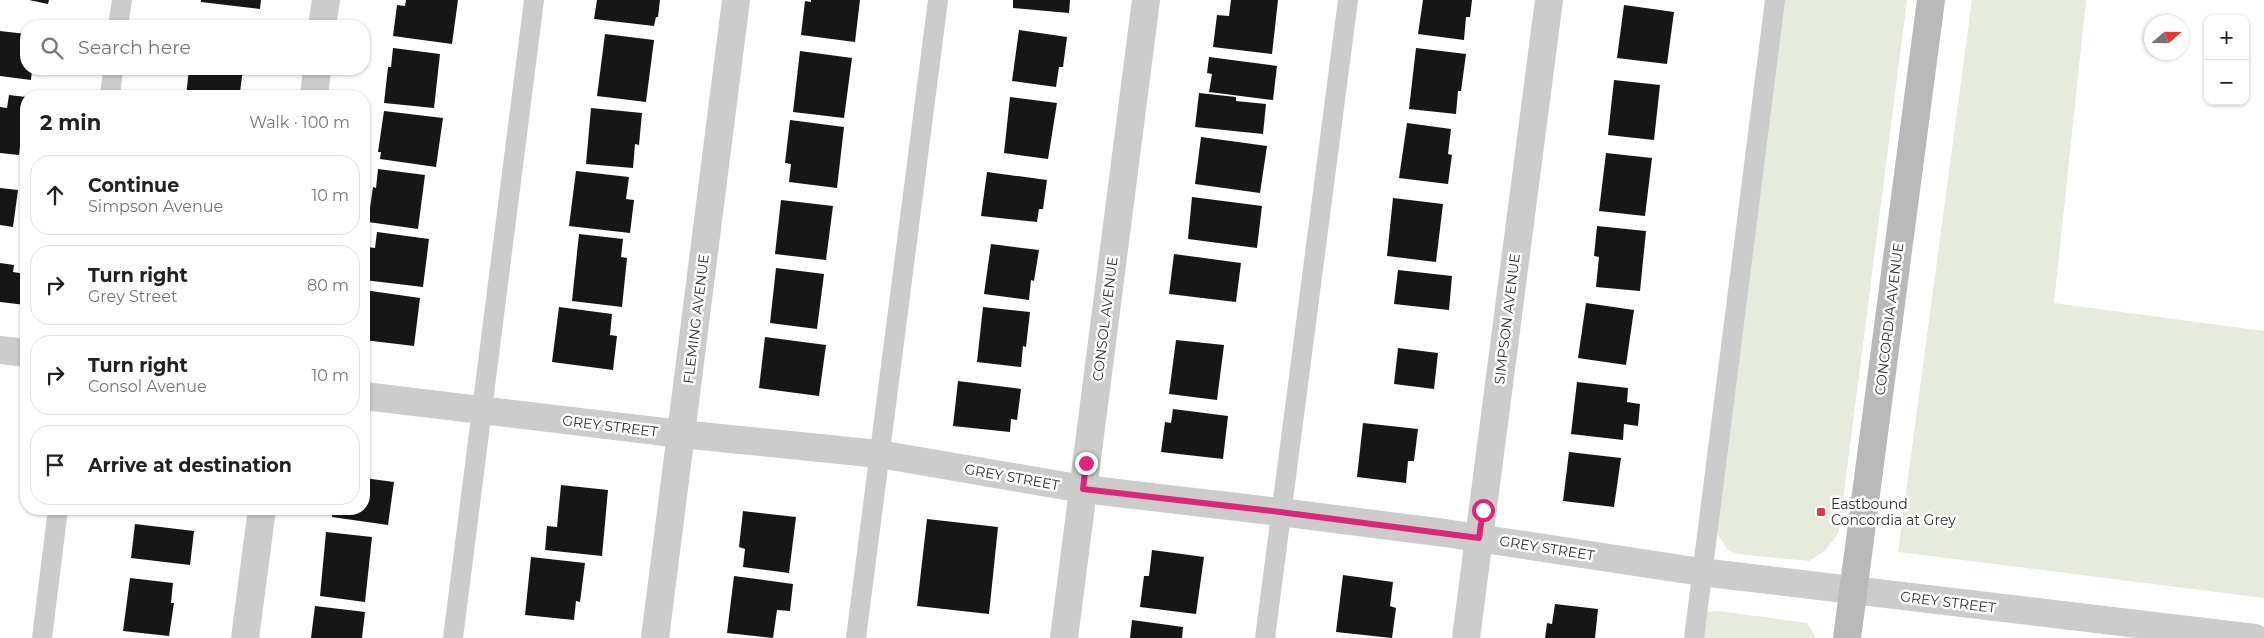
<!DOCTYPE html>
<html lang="en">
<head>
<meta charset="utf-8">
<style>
	:root { --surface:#fff; --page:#f2f2f2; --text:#202124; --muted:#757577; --line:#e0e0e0 }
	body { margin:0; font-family:Montserrat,sans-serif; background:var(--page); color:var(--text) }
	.controls { position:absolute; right:15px; top:15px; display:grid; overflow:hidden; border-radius:10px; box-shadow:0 1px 4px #0004 }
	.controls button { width:45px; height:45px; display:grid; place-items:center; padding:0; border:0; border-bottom:1px solid var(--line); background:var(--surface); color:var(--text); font:25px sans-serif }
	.compass { position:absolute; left:2144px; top:15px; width:45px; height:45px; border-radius:50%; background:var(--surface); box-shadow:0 1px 4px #0004; rotate:70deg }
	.stop { position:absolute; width:15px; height:15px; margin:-11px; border:4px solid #db2777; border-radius:50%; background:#fff }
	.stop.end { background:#db2777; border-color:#fff; box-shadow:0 1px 5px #0008 }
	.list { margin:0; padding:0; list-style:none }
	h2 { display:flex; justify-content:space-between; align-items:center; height:65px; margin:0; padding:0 20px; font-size:21px }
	h2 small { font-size:16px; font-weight:400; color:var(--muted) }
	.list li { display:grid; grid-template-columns:32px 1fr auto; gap:15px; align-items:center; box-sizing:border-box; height:80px; margin:0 10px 10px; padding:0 10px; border:1px solid var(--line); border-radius:20px }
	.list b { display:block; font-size:19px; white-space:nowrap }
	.list p { margin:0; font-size:16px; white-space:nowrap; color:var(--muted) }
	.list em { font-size:16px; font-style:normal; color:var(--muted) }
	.icon { flex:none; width:28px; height:28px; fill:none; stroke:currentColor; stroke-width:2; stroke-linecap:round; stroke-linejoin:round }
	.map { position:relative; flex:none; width:2264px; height:638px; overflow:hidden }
	.search { position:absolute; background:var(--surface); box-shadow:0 1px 4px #0004; left:20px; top:20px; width:350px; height:55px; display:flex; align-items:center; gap:12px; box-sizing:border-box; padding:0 18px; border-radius:20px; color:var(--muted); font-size:19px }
	.panel { position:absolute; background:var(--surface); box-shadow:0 1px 4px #0004; left:20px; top:90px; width:350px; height:425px; border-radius:20px }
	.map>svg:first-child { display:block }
</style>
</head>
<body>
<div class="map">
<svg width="2264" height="638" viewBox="0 0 2264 638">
	<rect width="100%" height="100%" fill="#fff"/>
	<!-- green -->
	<g fill="#e5ebdd">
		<path d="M1784,0H1907L1839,532L1825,551L1809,561L1737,554L1727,549L1716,532Z"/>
		<path d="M1972,0H2086L2054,303L2264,331V598L1898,552Z"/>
		<path d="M1719,611L1807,623L1816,638H1701L1707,612Z"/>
	</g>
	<!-- building -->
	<g fill="#161616">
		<path d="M29,0H49L48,4Z"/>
		<path d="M201,0H261L260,9L201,2Z"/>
		<path d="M406,0H458L452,44L393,36L397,5L405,6Z"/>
		<path d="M597,0H660L658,17H656L654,26L594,19Z"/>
		<path d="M811,0H860L855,42L801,35L805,1L811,2Z"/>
		<path d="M1013,0H1070L1069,13L1013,8Z"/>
		<path d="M1231,0H1278L1272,54L1213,47L1217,15L1229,16Z"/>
		<path d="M1423,0H1472L1470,17H1466L1464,40L1418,34Z"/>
		<path d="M1624,5L1674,12L1667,64L1617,58Z"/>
		<path d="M1019,30L1067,37L1063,67H1059L1056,87L1012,81Z"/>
		<path d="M0,31L26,34V69H32L31,80L0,76Z"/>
		<path d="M605,34L654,40L646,102L597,96Z"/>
		<path d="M393,48L440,54L434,108L384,103L388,67H391Z"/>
		<path d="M1416,48L1466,54L1461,91H1458L1456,114L1409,109Z"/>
		<path d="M800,51L852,58L844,118L793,112Z"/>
		<path d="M1209,57L1277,66L1273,100L1209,92L1212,74L1207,73Z"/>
		<path d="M189,69H243L240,92H234L233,96H186Z"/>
		<path d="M1614,80L1660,85L1654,140L1608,135Z"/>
		<path d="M1199,93L1236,97V101L1266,104L1263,134L1195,127Z"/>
		<path d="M9,95L26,97L19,155L0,153V107L7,108Z"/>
		<path d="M1010,97L1057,103L1048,159L1004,153Z"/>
		<path d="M591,108L642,113L639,145L635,144L633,168L586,164Z"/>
		<path d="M384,111L443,118L436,167L380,159L381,152H378Z"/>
		<path d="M790,120L844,127L837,188L789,182L791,164L785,163Z"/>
		<path d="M1407,123L1451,129L1448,154L1452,155L1448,184L1399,178Z"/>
		<path d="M1201,137L1267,146L1260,193L1195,184Z"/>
		<path d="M1606,153L1652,158L1645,216L1599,211Z"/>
		<path d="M378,169L425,175L418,229L368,222L373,187L376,188Z"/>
		<path d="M576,171L629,177L626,199L634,200L630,233L569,226Z"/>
		<path d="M987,172L1047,180L1043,209H1039L1037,222L981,216Z"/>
		<path d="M0,188L18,190L13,227L0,225Z"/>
		<path d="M1192,197L1262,206L1257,248L1188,239Z"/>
		<path d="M1393,198L1443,204L1436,262L1387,256Z"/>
		<path d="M781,200L833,206L826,260L775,254Z"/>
		<path d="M1597,226L1646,231L1640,291L1596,287L1599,257L1594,256Z"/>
		<path d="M377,232L429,239L423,287L364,280L366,247L375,248Z"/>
		<path d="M579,234L623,239L621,257L627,258L622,307L572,301Z"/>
		<path d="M991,244L1039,250L1034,281L1031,280L1029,300L984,294Z"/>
		<path d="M1174,254L1241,263L1236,302L1169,294Z"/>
		<path d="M0,263L14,265L13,272L26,274V305L0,302Z"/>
		<path d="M776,268L824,274L817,329L770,323Z"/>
		<path d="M1398,270L1452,276L1449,310L1394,304Z"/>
		<path d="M364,290L420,298L414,346L364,340Z"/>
		<path d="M1586,303L1634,310L1626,365L1578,358Z"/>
		<path d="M559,307L612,314L610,335L617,336L613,370L552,362Z"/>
		<path d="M983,307L1030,312L1026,347L1023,346L1021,367L977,362Z"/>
		<path d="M765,337L826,345L819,396L759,388Z"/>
		<path d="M1176,340L1224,345L1217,400L1169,394Z"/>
		<path d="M1398,348L1438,353L1434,389L1394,384Z"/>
		<path d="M958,381L1021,389L1017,420L1011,419L1010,432L953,426Z"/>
		<path d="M1577,382L1628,388L1627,402L1640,404L1638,426L1624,424L1623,440L1571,434Z"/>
		<path d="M1173,409L1228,416L1223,459L1161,452L1165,422L1171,423Z"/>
		<path d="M1363,423L1418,429L1414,461H1408L1406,483L1357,477Z"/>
		<path d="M1569,452L1621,458L1614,507L1563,501Z"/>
		<path d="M364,478L394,482L388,525L332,517L333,509H364Z"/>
		<path d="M561,485L608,490L602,556L545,550L547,526L557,527Z"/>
		<path d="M743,511L796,517L789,573L743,567L745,549L739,547Z"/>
		<path d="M927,519L998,527L989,614L917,606Z"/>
		<path d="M135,524L194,531L190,565L131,558Z"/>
		<path d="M326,532L372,537L365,602L320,596Z"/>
		<path d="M1152,550L1204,557L1196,614L1140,607L1144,576H1149Z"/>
		<path d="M531,557L585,563L580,602L576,601L574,620L525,615Z"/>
		<path d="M1343,575L1393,582L1390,606L1396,608L1392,638L1336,632Z"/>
		<path d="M734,576L793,584L790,611L777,610L773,638L727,633Z"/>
		<path d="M130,578L173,583L171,603H174L169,636L123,631Z"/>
		<path d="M1555,604L1598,609L1595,638H1545L1547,623L1552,624Z"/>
		<path d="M315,606L365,612L362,638H311Z"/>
		<path d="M1132,620L1183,627L1182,638H1130Z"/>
	</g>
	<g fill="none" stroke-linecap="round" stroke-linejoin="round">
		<!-- service -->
		<g stroke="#ccc" stroke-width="20">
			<path d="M118,26L122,0"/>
			<path d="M110,96L113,69"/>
			<path d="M42,638L58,509"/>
			<path d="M453,638L534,0"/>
			<path d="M856,638L938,0"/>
			<path d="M1265,638L1348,0"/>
			<path d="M1694,638L1775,0"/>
		</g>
		<!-- minor -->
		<g stroke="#ccc" stroke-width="28">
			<path d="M322,26L326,0"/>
			<path d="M314,96L317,69"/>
			<path d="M245,638L262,509"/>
			<path d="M655,638L736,0"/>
			<path d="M1064,638L1146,0"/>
			<path d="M1466,638L1549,0"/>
		</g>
		<!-- tertiary -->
		<g stroke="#ccc" stroke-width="28">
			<path d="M0,350L26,353"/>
			<path d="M364,396L681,434L879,454L1083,489L1280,512L1445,533L1701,572L2255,638"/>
		</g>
		<!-- secondary -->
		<path stroke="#b9b9b9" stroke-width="28" d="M1847,638L1931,0"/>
	</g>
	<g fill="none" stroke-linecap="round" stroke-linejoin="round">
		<!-- route -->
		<path stroke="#db2777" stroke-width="6" d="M1086,463L1083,489L1280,512L1479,538L1483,510"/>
	</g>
	<!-- markers -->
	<rect fill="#dd394c" stroke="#fff" stroke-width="2" x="1816" y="507" width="10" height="10" rx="2.5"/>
	<g text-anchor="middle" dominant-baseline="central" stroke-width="5" stroke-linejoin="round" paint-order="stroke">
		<!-- street labels -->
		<g font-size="14" fill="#2f2f2f" stroke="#fff">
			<text transform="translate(696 319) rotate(-83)">FLEMING AVENUE</text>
			<text transform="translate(1105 319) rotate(-83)">CONSOL AVENUE</text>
			<text transform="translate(1507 319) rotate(-83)">SIMPSON AVENUE</text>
			<text transform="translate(1889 319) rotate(-83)">CONCORDIA AVENUE</text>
			<text transform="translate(610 426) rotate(7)">GREY STREET</text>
			<text transform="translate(1012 477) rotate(10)">GREY STREET</text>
			<text transform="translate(1547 548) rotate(9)">GREY STREET</text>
			<text transform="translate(1948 602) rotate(7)">GREY STREET</text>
		</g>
		<!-- poi labels -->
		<g font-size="14" fill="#2f2f2f" stroke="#fff" text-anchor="start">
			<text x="1831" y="504">Eastbound<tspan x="1831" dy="16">Concordia at Grey</tspan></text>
		</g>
	</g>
</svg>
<div class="controls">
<button>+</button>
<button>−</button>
</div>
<svg class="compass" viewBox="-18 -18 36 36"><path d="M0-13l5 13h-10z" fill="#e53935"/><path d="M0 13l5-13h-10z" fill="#757577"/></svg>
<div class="stop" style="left:1483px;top:510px"></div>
<div class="stop end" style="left:1086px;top:463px"></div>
<div class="search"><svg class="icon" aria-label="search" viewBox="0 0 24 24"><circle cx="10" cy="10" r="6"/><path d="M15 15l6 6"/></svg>Search here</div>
<section class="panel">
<h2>2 min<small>Walk · 100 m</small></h2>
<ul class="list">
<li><svg class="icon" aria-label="ahead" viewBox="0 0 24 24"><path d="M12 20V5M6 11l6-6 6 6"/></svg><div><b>Continue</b><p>Simpson Avenue</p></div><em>10 m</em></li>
<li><svg class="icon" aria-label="right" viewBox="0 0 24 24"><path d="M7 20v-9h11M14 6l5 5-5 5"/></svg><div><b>Turn right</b><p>Grey Street</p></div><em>80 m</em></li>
<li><svg class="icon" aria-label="right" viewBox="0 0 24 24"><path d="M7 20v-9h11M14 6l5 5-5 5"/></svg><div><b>Turn right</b><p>Consol Avenue</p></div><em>10 m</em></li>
<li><svg class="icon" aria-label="arrive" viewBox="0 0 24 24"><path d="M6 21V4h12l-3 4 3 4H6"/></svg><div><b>Arrive at destination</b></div></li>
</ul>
</section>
</div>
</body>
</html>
